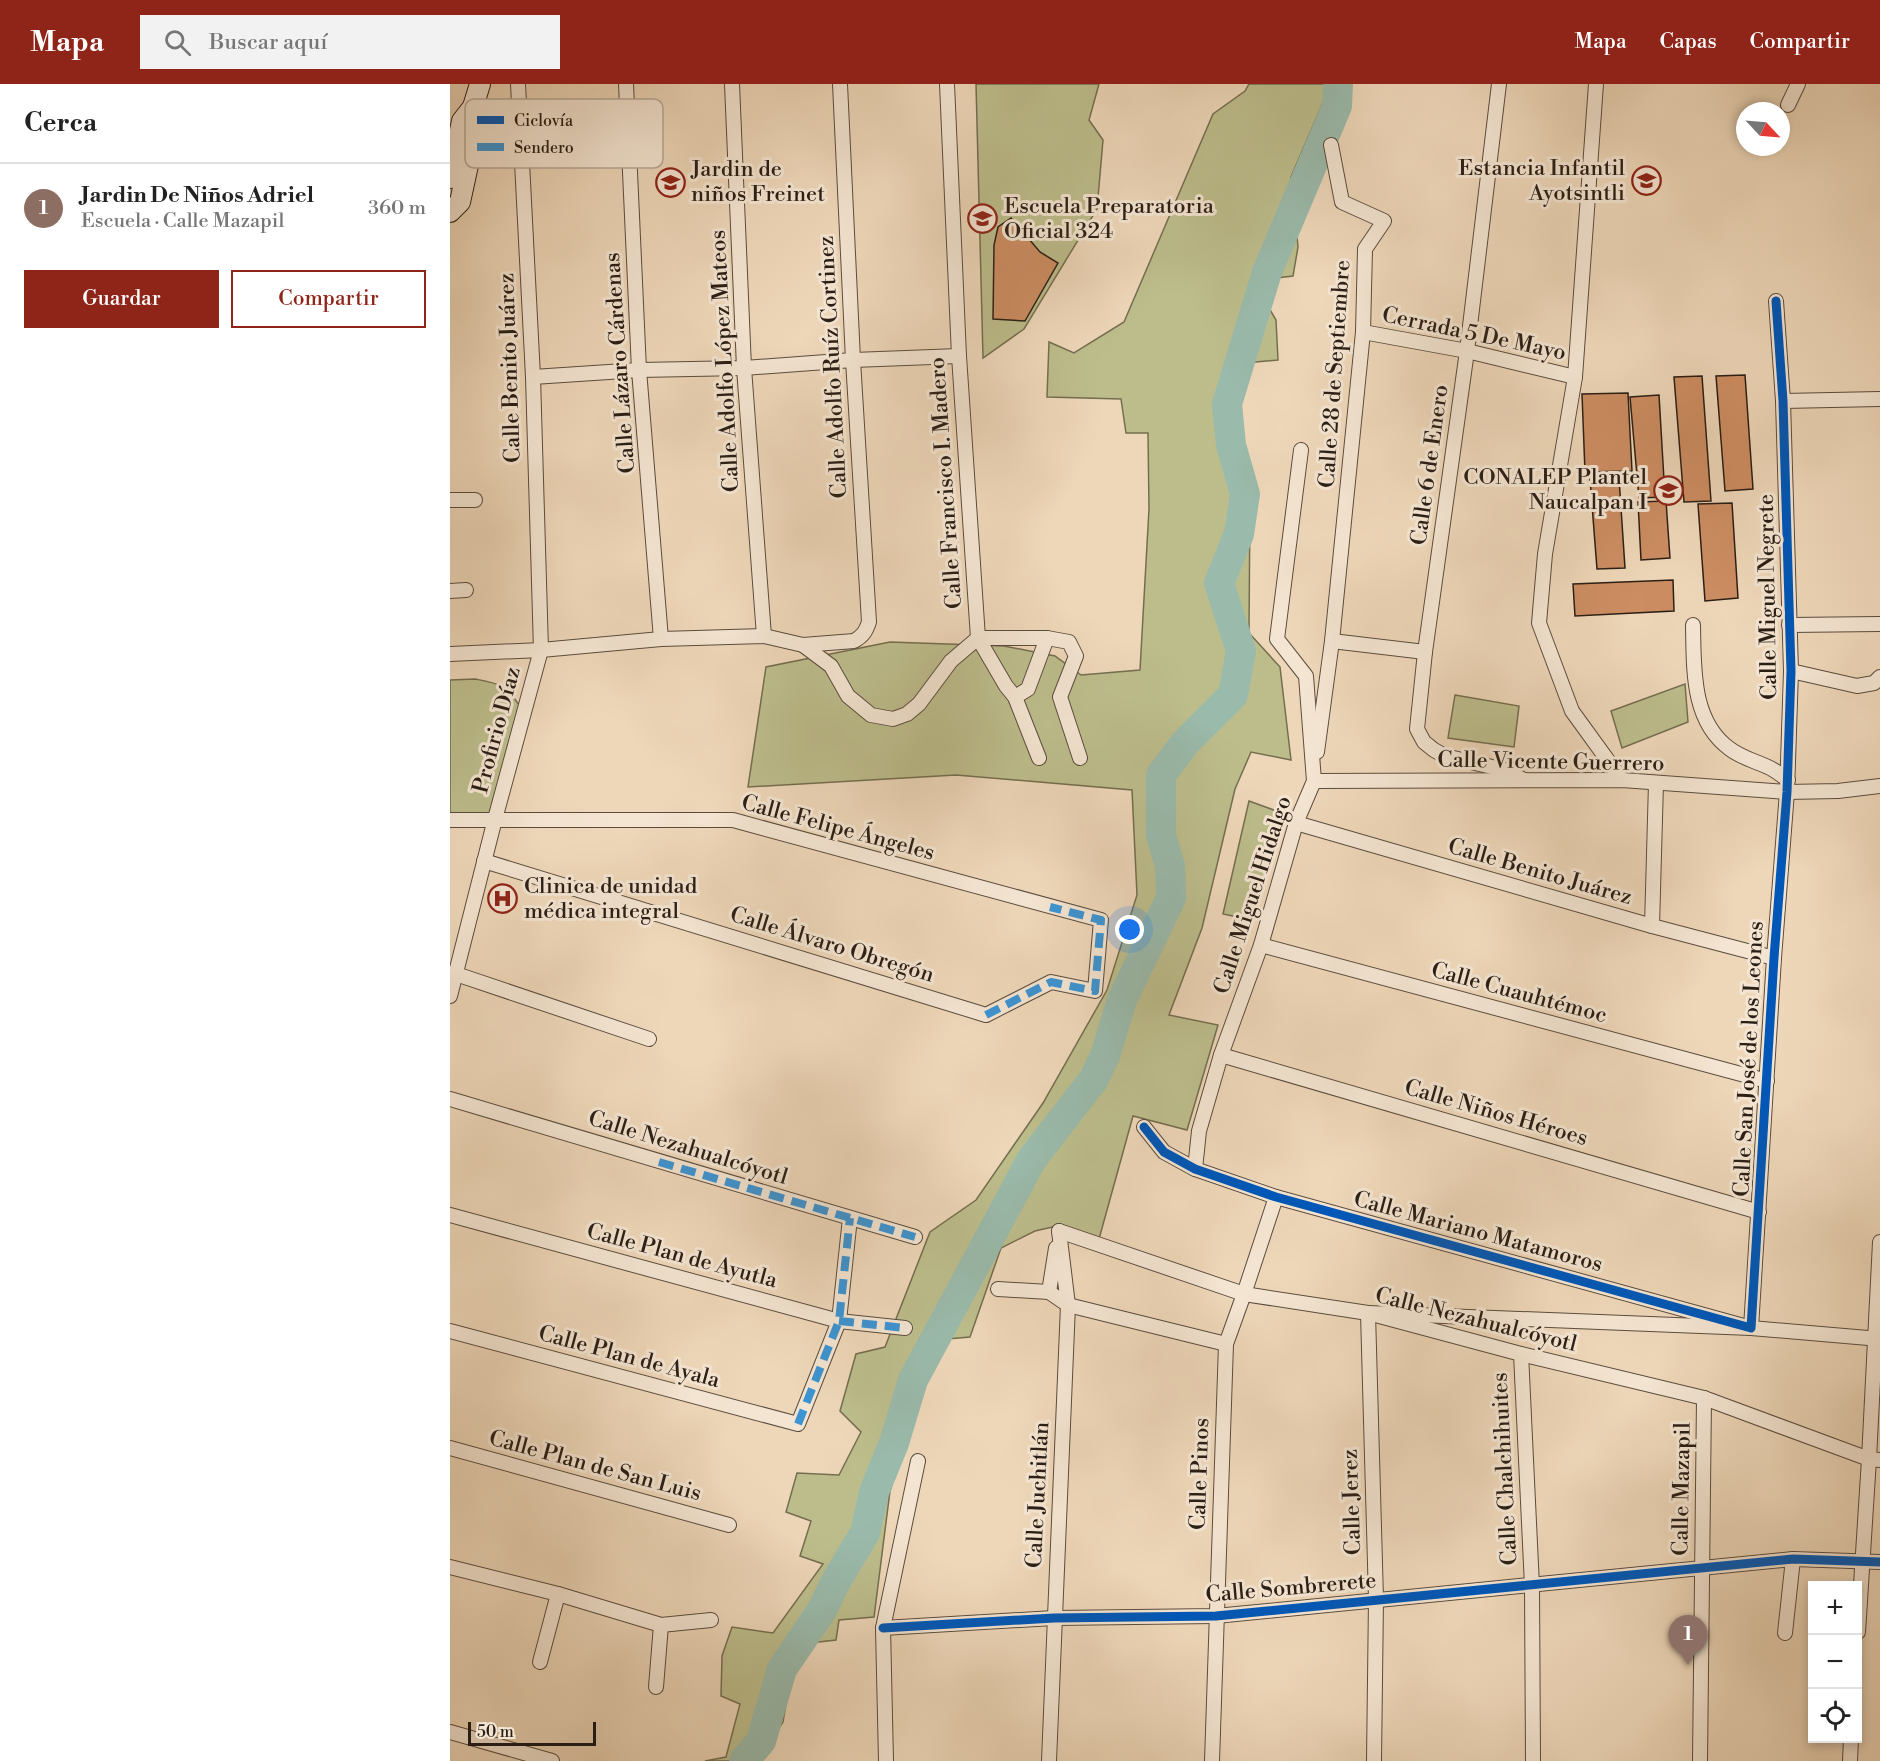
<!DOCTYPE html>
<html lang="es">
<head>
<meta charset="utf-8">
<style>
	:root { --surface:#fff; --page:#f2f2f2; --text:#222; --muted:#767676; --line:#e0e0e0; --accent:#8f2418 }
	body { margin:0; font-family:"Libre Bodoni",serif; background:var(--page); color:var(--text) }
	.controls { position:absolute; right:18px; bottom:18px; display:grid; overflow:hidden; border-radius:0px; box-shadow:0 3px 9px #0003 }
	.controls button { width:54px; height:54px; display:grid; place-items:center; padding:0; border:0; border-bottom:2px solid var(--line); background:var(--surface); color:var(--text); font:30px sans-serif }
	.compass { position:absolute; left:1286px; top:18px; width:54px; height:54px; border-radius:50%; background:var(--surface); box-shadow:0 3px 9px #0003; rotate:116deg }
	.scale { position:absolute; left:18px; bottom:15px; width:128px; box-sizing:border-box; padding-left:6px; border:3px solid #2a1e15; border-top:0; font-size:16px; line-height:21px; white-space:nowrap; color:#2a1e15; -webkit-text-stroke:4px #f4e5d2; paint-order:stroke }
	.you { position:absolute; left:680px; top:846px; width:21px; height:21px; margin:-15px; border:4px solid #fff; border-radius:50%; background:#1a73e8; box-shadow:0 0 0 9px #1a73e833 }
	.badge { display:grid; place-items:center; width:39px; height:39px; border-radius:50%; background:var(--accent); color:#fff; font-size:20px; font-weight:700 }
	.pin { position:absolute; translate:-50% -50px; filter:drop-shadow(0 2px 3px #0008) }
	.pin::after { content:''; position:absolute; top:32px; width:21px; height:18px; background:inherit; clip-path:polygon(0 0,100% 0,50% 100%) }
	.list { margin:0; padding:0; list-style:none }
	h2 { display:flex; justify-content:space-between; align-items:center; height:78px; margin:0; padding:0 24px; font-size:26px }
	h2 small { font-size:20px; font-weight:400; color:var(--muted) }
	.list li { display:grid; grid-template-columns:39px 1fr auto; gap:18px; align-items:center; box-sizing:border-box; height:90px; padding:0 24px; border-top:2px solid var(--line) }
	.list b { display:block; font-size:22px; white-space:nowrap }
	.list p { margin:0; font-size:20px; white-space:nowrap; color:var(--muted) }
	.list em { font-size:20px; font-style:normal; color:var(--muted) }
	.actions { display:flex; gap:12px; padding:18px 24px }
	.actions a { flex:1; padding:14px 0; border:2px solid var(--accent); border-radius:0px; text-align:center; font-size:21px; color:var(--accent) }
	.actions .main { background:var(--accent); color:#fff }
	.icon { flex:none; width:33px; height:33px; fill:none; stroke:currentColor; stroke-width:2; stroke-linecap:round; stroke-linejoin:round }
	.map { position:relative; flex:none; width:1430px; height:1677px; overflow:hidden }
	header { display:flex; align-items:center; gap:36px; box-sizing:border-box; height:84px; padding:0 30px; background:var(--accent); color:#fff }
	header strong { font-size:28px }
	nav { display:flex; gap:33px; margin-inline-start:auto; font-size:21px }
	.search { width:420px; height:54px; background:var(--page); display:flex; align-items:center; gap:15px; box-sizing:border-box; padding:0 21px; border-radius:0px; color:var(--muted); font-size:22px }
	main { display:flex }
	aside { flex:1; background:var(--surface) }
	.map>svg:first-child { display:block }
</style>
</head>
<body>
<header>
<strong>Mapa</strong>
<div class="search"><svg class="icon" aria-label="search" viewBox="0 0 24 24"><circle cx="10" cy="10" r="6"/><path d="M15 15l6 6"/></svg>Buscar aquí</div>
<nav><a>Mapa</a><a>Capas</a><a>Compartir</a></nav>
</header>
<main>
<aside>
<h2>Cerca<small></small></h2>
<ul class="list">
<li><span class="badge" style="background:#8d6e63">1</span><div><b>Jardin De Niños Adriel</b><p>Escuela · Calle Mazapil</p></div><em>360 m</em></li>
</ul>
<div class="actions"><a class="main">Guardar</a><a>Compartir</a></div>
</aside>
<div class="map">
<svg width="1430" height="1677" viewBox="0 0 1430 1677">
	<rect width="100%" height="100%" fill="#eed7b9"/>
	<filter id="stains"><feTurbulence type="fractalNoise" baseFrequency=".00333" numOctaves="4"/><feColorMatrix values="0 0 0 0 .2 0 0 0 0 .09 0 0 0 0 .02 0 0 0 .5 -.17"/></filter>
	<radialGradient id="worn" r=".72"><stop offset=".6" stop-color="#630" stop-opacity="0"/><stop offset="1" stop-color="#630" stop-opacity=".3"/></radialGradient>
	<!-- green -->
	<g fill="#bdbd8c" stroke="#746e50" stroke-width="1.5">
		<path d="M526,0H649L639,36L653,56L647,125L574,245L533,274Z"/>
		<path d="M799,0H881L841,93L848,163L843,192L826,194L815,217L826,236L828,276L784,280L783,321L800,410L799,549L830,583L841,676L801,668L785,705L752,844L719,931L768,941L737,1046L683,1032L649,1155L607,1142L585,1147L551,1164L520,1253L497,1255L467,1321L440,1407L424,1533L389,1536L386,1556L360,1559L342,1582L333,1638L307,1677H255L276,1673L290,1620L271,1612L272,1572L282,1543L323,1549L373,1480L350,1472L361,1437L336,1428L347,1389L389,1391L411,1348L390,1327L406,1270L435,1263L480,1148L526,1116L593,1019L657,906L687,811L682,706L506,691L298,703L316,583L440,558L554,562L605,572L631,591L690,586L699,425L698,349H676L671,315L597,313L599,258L624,269L674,238L763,30L795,7Z"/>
		<path d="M25,595C51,600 56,600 71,624L44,730L0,732V596Z"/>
		<path d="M1235,600L1238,638L1172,664L1161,627Z"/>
		<path d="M1005,611L1069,622L1064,663L998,654Z"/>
		<path d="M799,717L832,729L802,836L773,830Z"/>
	</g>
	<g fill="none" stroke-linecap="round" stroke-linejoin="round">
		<!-- river -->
		<path stroke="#9abaab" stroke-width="30" d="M294,1677L311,1657L332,1585L372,1526L386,1497L415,1449L424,1408L444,1359L463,1296L582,1075L644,995L656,969L672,916L721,814L720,782L711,751V691L735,659L783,611L791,567L769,499L789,450L795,410L781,361L777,320L817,188L887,22L888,0"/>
	</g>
	<!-- building -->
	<g fill="#cd8d62" stroke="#2a1e15" stroke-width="1.5">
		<path d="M561,134L590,168L608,179L575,237L543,235L544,161L548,143Z"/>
		<path d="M1295,291L1303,405L1275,407L1266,292Z"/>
		<path d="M1252,292L1261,417L1234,418L1224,293Z"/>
		<path d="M1178,309L1182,387L1135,388L1132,310Z"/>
		<path d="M1209,311L1215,413L1189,414L1180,313Z"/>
		<path d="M1169,394L1175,484L1147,485L1140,395Z"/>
		<path d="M1216,417L1220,474L1191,476L1188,418Z"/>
		<path d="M1282,419L1288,514L1255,517L1248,420Z"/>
		<path d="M1223,496L1224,527L1125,532L1123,500Z"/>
	</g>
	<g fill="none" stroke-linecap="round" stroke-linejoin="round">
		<defs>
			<g id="street">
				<path d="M176,0L189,286L211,555"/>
				<path d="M282,0L294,284L314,552"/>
				<path d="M497,0L509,272L528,554L556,602L565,613L589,674"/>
				<path d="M1049,0L1017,267L975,568L967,645L974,658L984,666L995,672L1055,686L1074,696"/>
				<path d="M1146,0L1125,293L1095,470L1089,539L1122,627L1172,696"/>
				<path d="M1338,21L1348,0"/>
				<path d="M913,248L1017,267L1125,293"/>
				<path d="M83,293L189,286L294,284L403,276L509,272"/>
				<path d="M1333,317L1430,315"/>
				<path d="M0,416H25"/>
				<path d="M0,507L16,506"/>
				<path d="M1243,541C1244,584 1241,637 1280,665C1292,674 1305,677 1318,683C1325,686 1331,691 1338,696"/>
				<path d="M1339,541L1430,540"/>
				<path d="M528,554H597L619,558L626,572L610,613L630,674"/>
				<path d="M882,557L975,568"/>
				<path d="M353,561L381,582L398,612L421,631L443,635L457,630L469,620L501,577L528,554"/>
				<path d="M0,570L91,566L211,555L314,552L353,561L404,557C413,552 416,547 419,538L403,276L390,0"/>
				<path d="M1341,587L1407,602L1424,599L1430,593"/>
				<path d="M565,613L578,605L597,554"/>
				<path d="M867,668L882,557L913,248L915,165L934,137L892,118L881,61"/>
				<path d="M864,697L1172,696L1337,708L1388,707L1430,702"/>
				<path d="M0,736H283L651,836L645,907L601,898L536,931L34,777"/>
				<path d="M846,739L1202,842L1324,874"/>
				<path d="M1202,842L1206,699"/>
				<path d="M811,861L1317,997"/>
				<path d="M6,890L199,955"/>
				<path d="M0,912L45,735L91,566L83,293L68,0"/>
				<path d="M771,971L1309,1128"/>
				<path d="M0,1015L465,1153"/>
				<path d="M694,1043L714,1068L745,1085L826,1113L1301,1244L1324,874L1337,708L1341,587L1333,317L1326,217"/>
				<path d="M745,1085L749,1047L771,971L811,861L846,739L864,697L856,592L827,555L851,366"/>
				<path d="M0,1131L389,1237L455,1244"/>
				<path d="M609,1147L794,1210L918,1229L1071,1270L1254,1314L1419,1375L1430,1376"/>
				<path d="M548,1205L599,1208L618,1221L776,1260"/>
				<path d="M599,1208L606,1164"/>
				<path d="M0,1247L348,1340L389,1237L400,1134"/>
				<path d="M1071,1270L1082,1502L1083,1677"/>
				<path d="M0,1364L279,1441"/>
				<path d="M0,1483L108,1510L211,1541L261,1536"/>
				<path d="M433,1544L604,1534L766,1532L1343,1475L1430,1478"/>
				<path d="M1408,1548L1419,1375L1430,1158"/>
				<path d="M1335,1549L1343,1475"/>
				<path d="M90,1578L108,1510"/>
				<path d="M206,1603L211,1541"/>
				<path d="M0,1648L102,1677"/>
				<path d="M436,1677L433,1544L468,1377"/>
				<path d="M599,1677L618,1221L609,1147"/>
				<path d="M762,1677L776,1260L794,1210L826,1113"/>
				<path d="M924,1677L926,1515L918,1229L1301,1244L1430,1255"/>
				<path d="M1250,1677L1254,1314"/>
				<path d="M1400,1677L1401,1654"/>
			</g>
			<g id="secondary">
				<path d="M0,94L12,37L23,23L30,0"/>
				<path d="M0,128L10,118L27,40L23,23"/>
			</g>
		</defs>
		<!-- street casing -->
		<use href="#street" stroke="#5b4c3e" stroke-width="16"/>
		<!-- secondary casing -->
		<use href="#secondary" stroke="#2a1e15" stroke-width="22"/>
		<!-- street -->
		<use href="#street" stroke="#f4e5d2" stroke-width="14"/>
		<!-- secondary -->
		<use href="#secondary" stroke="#f4e5d2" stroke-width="20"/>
		<!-- quiet -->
		<g stroke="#3c94d3" stroke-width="8" stroke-dasharray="15 8" stroke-linecap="butt">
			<path d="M536,931L601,898L645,907L651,836L600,823"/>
			<path d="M209,1078L465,1153"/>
			<path d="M389,1237L455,1244"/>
			<path d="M348,1340L389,1237L400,1134"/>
		</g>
		<defs>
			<g id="cycleway">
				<path d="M694,1043L714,1068L745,1085L826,1113L1301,1244L1324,874L1337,708L1341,587L1333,317L1326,217"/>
				<path d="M433,1544L604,1534L766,1532L1343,1475L1430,1478"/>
			</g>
		</defs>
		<!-- cycleway casing -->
		<use href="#cycleway" stroke="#f4e5d2" stroke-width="13"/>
		<!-- cycleway -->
		<use href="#cycleway" stroke="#0057b8" stroke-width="9"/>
	</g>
	<!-- icons -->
	<defs>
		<symbol id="school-ring" viewBox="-11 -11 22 22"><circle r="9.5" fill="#f4e5d2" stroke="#8f2418" stroke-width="1.5"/><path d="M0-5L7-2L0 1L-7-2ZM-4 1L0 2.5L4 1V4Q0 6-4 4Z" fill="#8f2418"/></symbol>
		<symbol id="hospital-ring" viewBox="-11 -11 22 22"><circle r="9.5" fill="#f4e5d2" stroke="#8f2418" stroke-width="1.5"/><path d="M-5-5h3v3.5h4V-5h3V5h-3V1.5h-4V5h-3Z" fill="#8f2418"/></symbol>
	</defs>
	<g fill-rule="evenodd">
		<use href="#school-ring" x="1180" y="80" width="33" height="33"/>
		<use href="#school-ring" x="204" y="82" width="33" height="33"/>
		<use href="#school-ring" x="516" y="118" width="33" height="33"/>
		<use href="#school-ring" x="1202" y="390" width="33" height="33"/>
		<use href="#hospital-ring" x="36" y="798" width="33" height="33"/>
	</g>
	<g text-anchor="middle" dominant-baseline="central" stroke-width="6" stroke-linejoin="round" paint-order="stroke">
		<!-- poi labels -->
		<g font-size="22" fill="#2a1e15" stroke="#f4e5d2" text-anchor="start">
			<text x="1175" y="84" text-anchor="end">Estancia Infantil<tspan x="1175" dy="25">Ayotsintli</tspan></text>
			<text x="241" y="85">Jardin de<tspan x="241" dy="25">niños Freinet</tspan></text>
			<text x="554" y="122">Escuela Preparatoria<tspan x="554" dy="25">Oficial 324</tspan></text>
			<text x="1197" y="393" text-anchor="end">CONALEP Plantel<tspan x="1197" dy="25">Naucalpan I</tspan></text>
			<text x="74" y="802">Clinica de unidad<tspan x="74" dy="25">médica integral</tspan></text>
		</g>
		<!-- street labels -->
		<g font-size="22" fill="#2a1e15" stroke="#f4e5d2">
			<text transform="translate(1024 250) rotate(12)">Cerrada 5 De Mayo</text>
			<text transform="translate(275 277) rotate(-93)">Calle Adolfo López Mateos</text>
			<text transform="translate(170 279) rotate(-94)">Calle Lázaro Cárdenas</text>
			<text transform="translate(383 283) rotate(-93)">Calle Adolfo Ruíz Cortinez</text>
			<text transform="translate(60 284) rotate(-92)">Calle Benito Juárez</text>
			<text transform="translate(885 290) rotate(-86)">Calle 28 de Septiembre</text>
			<text transform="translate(980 381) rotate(-82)">Calle 6 de Enero</text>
			<text transform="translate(496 399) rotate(-94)">Calle Francisco I. Madero</text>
			<text transform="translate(1318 513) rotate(-91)">Calle Miguel Negrete</text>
			<text transform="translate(47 646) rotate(-75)">Profirio Díaz</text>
			<text transform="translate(1101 678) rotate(1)">Calle Vicente Guerrero</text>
			<text transform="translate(388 744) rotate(15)">Calle Felipe Ángeles</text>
			<text transform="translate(1090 788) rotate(16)">Calle Benito Juárez</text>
			<text transform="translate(803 811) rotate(-72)">Calle Miguel Hidalgo</text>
			<text transform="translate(382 861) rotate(17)">Calle Álvaro Obregón</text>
			<text transform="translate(1069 909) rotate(15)">Calle Cuauhtémoc</text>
			<text transform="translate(1299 975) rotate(-87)">Calle San José de los Leones</text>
			<text transform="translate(1046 1029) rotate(16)">Calle Niños Héroes</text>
			<text transform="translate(238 1064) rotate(17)">Calle Nezahualcóyotl</text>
			<text transform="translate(1028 1148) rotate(15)">Calle Mariano Matamoros</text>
			<text transform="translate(232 1172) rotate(15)">Calle Plan de Ayutla</text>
			<text transform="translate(1026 1236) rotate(14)">Calle Nezahualcóyotl</text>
			<text transform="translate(179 1273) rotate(15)">Calle Plan de Ayala</text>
			<text transform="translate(145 1382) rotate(15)">Calle Plan de San Luis</text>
			<text transform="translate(1055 1385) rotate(-93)">Calle Chalchihuites</text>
			<text transform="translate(750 1390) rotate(-88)">Calle Pinos</text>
			<text transform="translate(1232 1405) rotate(-89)">Calle Mazapil</text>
			<text transform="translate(588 1411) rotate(-87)">Calle Juchitlán</text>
			<text transform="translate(902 1418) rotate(-92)">Calle Jerez</text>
			<text transform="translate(841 1504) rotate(-5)">Calle Sombrerete</text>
		</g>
	</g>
	<!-- legend -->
	<rect x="15" y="15" width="198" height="69" rx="9" fill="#f4e5d2" stroke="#b7a999" stroke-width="1.5"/>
	<rect x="27" y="32" width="27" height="8" fill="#0057b8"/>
	<rect x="27" y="59" width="27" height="8" fill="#3c94d3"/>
	<g font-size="16" fill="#2a1e15">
		<text x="64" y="42">Ciclovía</text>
		<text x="64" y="69">Sendero</text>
	</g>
	<rect width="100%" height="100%" filter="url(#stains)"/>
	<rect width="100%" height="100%" fill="url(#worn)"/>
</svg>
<div class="controls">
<button>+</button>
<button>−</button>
<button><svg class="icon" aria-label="locate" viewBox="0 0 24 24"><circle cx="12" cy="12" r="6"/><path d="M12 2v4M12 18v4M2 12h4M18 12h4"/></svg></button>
</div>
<svg class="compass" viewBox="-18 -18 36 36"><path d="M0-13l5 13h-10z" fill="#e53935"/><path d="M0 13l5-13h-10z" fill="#767676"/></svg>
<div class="scale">50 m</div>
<div class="you"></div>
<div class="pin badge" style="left:1238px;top:1581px;background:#8d6e63">1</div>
</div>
</main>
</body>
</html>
